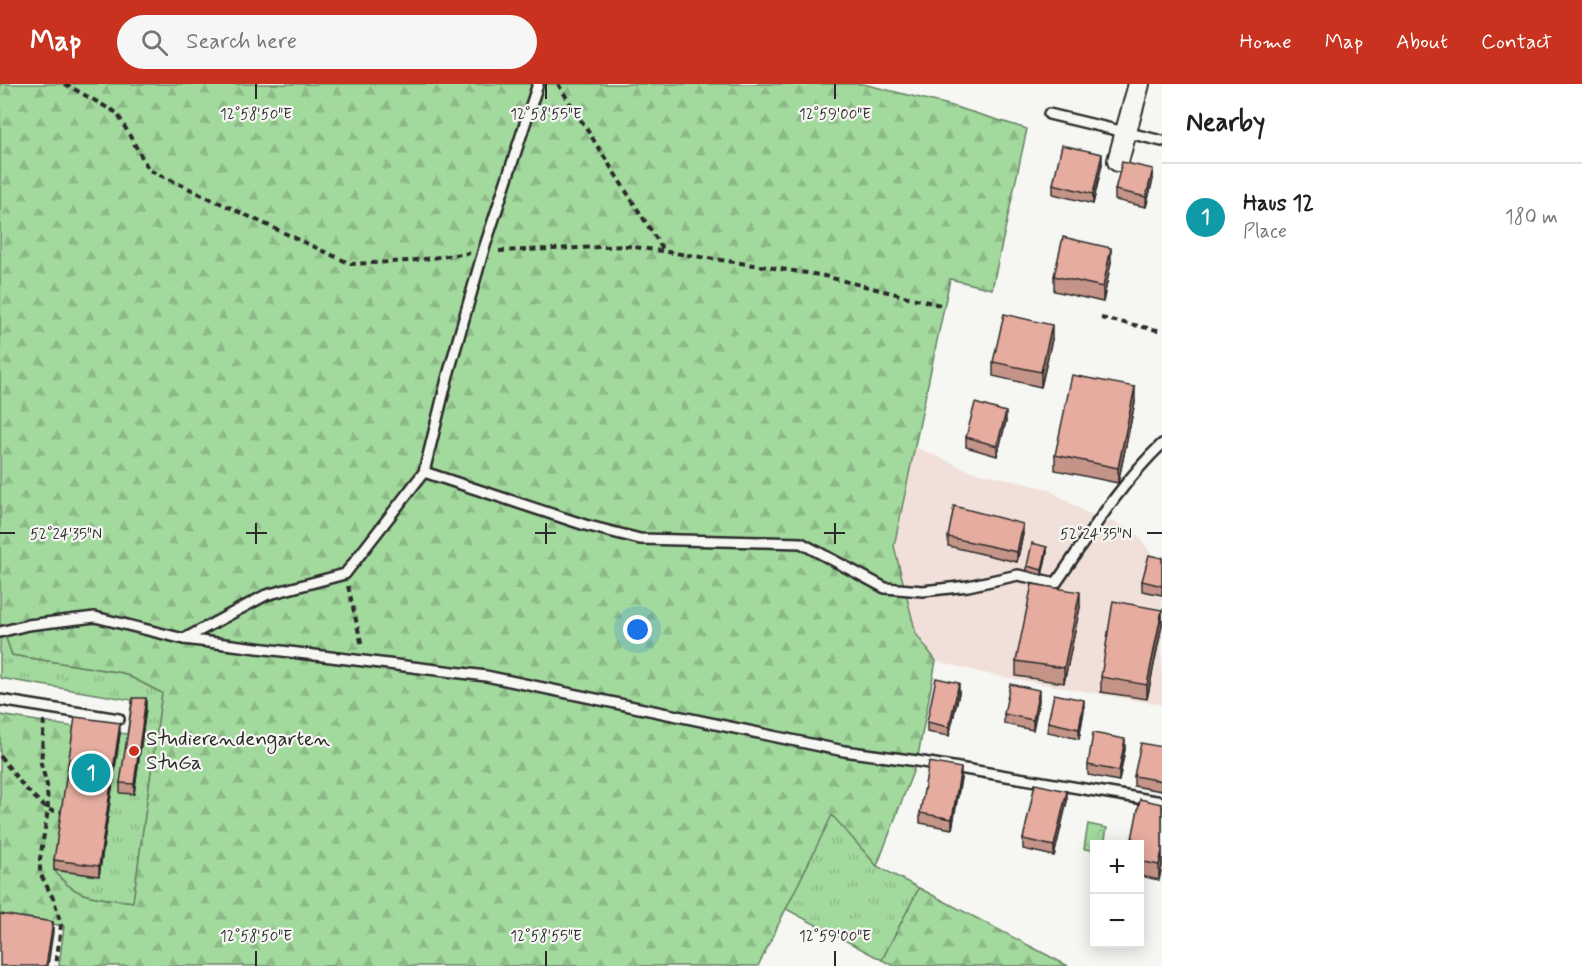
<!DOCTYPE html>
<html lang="en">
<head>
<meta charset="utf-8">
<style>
	:root { --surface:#fff; --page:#f6f6f6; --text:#202124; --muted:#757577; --line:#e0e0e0; --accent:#c8321e }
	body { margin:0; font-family:Mynerve,sans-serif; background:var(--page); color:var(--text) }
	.controls { position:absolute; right:18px; bottom:18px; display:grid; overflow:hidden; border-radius:0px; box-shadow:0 3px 15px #0003 }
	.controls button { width:54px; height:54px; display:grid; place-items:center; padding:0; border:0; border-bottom:2px solid var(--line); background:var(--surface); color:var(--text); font:30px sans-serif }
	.you { position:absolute; left:638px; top:546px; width:21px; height:21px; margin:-15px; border:4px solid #fff; border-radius:50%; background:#1a73e8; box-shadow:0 0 0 9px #1a73e833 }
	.badge { display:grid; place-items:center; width:39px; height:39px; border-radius:50%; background:var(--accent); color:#fff; font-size:20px; font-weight:700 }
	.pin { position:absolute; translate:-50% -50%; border:3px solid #fff; box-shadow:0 2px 6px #0006 }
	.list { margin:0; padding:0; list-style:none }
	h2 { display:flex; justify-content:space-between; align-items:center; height:78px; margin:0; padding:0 24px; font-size:26px }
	h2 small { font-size:20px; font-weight:400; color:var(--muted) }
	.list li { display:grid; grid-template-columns:39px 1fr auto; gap:18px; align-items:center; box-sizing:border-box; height:108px; padding:0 24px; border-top:2px solid var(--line) }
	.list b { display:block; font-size:22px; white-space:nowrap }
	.list p { margin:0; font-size:20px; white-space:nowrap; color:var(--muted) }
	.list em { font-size:20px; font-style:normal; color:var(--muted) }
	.icon { flex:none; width:33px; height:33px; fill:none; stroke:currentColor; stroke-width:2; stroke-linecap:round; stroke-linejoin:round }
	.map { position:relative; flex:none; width:1162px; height:882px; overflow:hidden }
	header { display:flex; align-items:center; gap:36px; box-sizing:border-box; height:84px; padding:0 30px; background:var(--accent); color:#fff }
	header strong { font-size:28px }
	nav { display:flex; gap:33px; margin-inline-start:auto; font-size:21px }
	.search { width:420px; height:54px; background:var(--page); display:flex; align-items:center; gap:15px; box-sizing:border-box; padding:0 21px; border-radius:33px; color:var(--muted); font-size:22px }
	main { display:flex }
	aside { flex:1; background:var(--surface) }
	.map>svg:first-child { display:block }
</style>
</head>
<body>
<header>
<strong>Map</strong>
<div class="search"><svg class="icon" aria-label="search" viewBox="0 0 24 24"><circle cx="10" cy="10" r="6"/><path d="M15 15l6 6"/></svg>Search here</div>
<nav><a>Home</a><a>Map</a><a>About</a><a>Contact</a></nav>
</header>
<main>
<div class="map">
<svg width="1162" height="882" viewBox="0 0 1162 882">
	<defs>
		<pattern id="grass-tufts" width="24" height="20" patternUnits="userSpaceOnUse" patternTransform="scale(1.5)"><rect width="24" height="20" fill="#a2d99d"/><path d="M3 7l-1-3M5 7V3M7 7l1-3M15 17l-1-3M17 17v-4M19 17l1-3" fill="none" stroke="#8cba87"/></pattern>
		<pattern id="forest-firs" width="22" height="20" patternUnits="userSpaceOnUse" patternTransform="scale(1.5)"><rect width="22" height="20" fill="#a2d99d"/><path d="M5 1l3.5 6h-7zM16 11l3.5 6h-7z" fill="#8cba87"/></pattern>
		<pattern id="park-crowns" width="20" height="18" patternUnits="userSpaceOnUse" patternTransform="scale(1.5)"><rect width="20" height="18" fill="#a2d99d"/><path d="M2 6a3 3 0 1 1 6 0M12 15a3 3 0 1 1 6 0" fill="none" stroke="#8cba87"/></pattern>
	</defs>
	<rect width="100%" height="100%" fill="#f6f6f2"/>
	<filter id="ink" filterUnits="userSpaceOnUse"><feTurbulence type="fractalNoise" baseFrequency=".0167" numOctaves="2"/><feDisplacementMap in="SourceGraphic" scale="12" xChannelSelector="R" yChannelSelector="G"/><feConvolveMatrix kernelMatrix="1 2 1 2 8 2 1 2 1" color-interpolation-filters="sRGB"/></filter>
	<g filter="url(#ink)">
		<!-- built -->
		<path fill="#f1e0d9" d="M545,201L968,386L1048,405L1083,427L1134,446L1153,472L1162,475V621L992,591L936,577Z"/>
		<!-- grass -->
		<g fill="url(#grass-tufts)" stroke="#668264" stroke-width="1.5">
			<path d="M0,548H4L12,571L123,589L162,609L133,818C98,813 76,817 54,786L99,792L120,649L127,650L132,616L0,594Z"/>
			<path d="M832,730L877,782L919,804L882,876L786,825Z"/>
		</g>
		<!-- forest -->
		<g fill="url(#forest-firs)" stroke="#668264" stroke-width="1.5">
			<path d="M0,0H863L949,21L1027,45L992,205L950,195L894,462L916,550L936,577L917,677L877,782L832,731L758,882H59L64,842L0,832V631L75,643L54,786C76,817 98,813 133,818L162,609L123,589L12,571L4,548H0Z"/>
			<path d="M919,804L1068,882H894L882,876Z"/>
		</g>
		<!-- park -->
		<path fill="url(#park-crowns)" stroke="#668264" stroke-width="1.5" d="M1088,740L1107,744L1104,760H1094V766L1084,765Z"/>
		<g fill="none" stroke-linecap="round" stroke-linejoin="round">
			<defs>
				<g id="service">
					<path d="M1049,30L1162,57"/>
					<path d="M424,388L448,291L483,168L538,0"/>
					<path d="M0,548L28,541L95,533L184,555L486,592L844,667L917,677L1162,718"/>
					<path d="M184,555L266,511L345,490L424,388L585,441L640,455L801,459L885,504L923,507L968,502L1018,491L1056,499C1089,451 1120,400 1162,360"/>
					<path d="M0,616L119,635"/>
				</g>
				<path id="minor" d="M1118,77L1139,0"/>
			</defs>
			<!-- service casing -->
			<use href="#service" stroke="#2b2b2b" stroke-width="14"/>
			<!-- minor casing -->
			<use href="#minor" stroke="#2b2b2b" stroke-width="24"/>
			<!-- path -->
			<g stroke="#2b2b2b" stroke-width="4" stroke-dasharray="6 4.5" stroke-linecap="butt">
				<path d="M65,0L117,29L149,86L351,180L409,177L470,169"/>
				<path d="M558,0L664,167"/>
				<path d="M499,167L628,162L820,191L944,222"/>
				<path d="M1101,234L1162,247"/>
				<path d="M348,502L362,562"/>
				<path d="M44,636L41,680L47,701L48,726L40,775V789L54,816L61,841L56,882"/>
				<path d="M0,672L24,703L48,726L63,728"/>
			</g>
			<!-- service -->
			<use href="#service" stroke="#f6f6f2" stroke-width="9"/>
			<!-- minor -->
			<use href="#minor" stroke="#f6f6f2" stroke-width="20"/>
		</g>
		<!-- wall -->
		<g fill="#c59489" stroke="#2b2b2b" stroke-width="1.5">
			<path d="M1102,80L1093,120L1053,110V100Z"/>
			<path d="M1153,95L1146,123L1115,116V106Z"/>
			<path d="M1111,178L1103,218L1054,207V192Z"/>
			<path d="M1052,255L1041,303L993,292V278Z"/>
			<path d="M1135,318L1118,399L1055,386V371Z"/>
			<path d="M1006,337L997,372L966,363V353Z"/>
			<path d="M1023,450L1017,478L948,462V453Z"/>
			<path d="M1047,468L1042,491L1027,487V482Z"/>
			<path d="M1162,474V511L1142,507V497Z"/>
			<path d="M1080,523L1064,599L1016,592V577Z"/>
			<path d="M1162,526V541L1147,615L1101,608V593Z"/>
			<path d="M959,609L949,652L927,648V638Z"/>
			<path d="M1039,616L1033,646L1004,640V630Z"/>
			<path d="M146,624L134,710L120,709V699Z"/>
			<path d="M1084,626L1079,655L1048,648V638Z"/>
			<path d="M120,649L99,792L54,786V776Z"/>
			<path d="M1162,663V707L1134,702V692Z"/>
			<path d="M1125,665L1119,697L1088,691V681Z"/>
			<path d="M961,694L952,745L920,739V729Z"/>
			<path d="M1067,717L1054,772L1023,765V755Z"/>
			<path d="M1162,720V782L1159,796L1140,792V760Z"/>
		</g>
		<!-- shaded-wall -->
		<g fill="#a0786f" stroke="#2b2b2b" stroke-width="1.5">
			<path d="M1102,70V80L1093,120V110Z"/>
			<path d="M1153,85V95L1146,123V113Z"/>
			<path d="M1111,164V178L1103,218V203Z"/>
			<path d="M1052,241V255L1041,303V288Z"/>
			<path d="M1135,303V318L1118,399V384Z"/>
			<path d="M1006,328V337L997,372V362Z"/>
			<path d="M1023,440V450L1017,478V468Z"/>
			<path d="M1047,463V468L1042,491V486Z"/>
			<path d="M1080,508V523L1064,599V584Z"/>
			<path d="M1162,527V541L1147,615V601Z"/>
			<path d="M959,599V609L949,652V643Z"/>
			<path d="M1039,606V616L1033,646V636Z"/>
			<path d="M146,614V624L134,710V700Z"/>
			<path d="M1084,616V626L1079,655V645Z"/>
			<path d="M120,639V649L99,792V782Z"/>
			<path d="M1125,655V665L1119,697V687Z"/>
			<path d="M961,684V694L952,745V735Z"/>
			<path d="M1067,707V717L1054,772V762Z"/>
			<path d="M1162,767V782L1159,796V781Z"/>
			<path d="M53,838V848L48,882H46Z"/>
		</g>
		<!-- building -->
		<g fill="#e5ac9f" stroke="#2b2b2b" stroke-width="1.5">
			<path d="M1062,61L1102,70L1093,110L1053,100Z"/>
			<path d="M1122,78L1153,85L1146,113L1115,106Z"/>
			<path d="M1063,153L1111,164L1103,203L1054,192Z"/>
			<path d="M1004,230L1052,241L1041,288L993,278Z"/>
			<path d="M1072,291L1135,303L1118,384L1055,371Z"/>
			<path d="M975,319L1006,328L997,362L966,353Z"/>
			<path d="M954,422L1023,440L1017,468L948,453Z"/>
			<path d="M1032,459L1047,463L1042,486L1027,482Z"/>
			<path d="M1149,471L1162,474V502L1142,497Z"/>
			<path d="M1032,500L1080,508L1064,584L1016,577Z"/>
			<path d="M1113,517L1162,526L1147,601L1101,593Z"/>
			<path d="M936,594L959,599L949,643L927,638Z"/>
			<path d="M1010,600L1039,606L1033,636L1004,630Z"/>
			<path d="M1054,610L1084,616L1079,645L1048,638Z"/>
			<path d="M133,614H146L134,700L120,699Z"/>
			<path d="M75,633L120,639L99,782L54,776Z"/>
			<path d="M1093,649L1125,655L1119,687L1088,681Z"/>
			<path d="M1141,659L1162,663V697L1134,692Z"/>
			<path d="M929,678L961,684L952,735L920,729Z"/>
			<path d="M1035,700L1067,707L1054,762L1023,755Z"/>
			<path d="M1140,715L1162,720V767L1159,781L1140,777V760H1131Z"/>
			<path d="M0,830L53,838L46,882H0Z"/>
		</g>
	</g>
	<!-- ticks -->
	<path fill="none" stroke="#2b2b2b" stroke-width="2" d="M256,0V15M546,0V15M835,0V15M256,439V460M546,439V460M835,439V460M0,449H15M246,449H267M535,449H556M824,449H845M1147,449H1162M256,867V882M546,867V882M835,867V882"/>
	<!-- markers -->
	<circle fill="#c8321e" stroke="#f6f6f2" stroke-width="2" cx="134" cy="667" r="6"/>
	<g text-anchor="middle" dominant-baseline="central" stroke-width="4.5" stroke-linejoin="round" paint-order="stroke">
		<!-- poi labels -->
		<g font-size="21" fill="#2b2b2b" stroke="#f6f6f2" text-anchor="start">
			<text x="146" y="655">Studierendengarten<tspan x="146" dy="24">StuGa</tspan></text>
		</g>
	</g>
	<g font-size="15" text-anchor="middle" fill="#2b2b2b" stroke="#f6f6f2" stroke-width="4.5" stroke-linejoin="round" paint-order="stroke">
		<text x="256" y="35">12°58'50"E</text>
		<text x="546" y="35">12°58'55"E</text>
		<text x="835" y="35">12°59'00"E</text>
		<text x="66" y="455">52°24'35"N</text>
		<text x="1096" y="455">52°24'35"N</text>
		<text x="256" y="857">12°58'50"E</text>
		<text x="546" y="857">12°58'55"E</text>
		<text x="835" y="857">12°59'00"E</text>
	</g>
</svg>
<div class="controls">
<button>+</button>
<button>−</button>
</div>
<div class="you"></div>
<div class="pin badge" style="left:91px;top:689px;background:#0f9aa8">1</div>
</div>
<aside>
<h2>Nearby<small></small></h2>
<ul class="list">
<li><span class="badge" style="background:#0f9aa8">1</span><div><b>Haus 12</b><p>Place</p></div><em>180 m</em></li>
</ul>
</aside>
</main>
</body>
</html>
